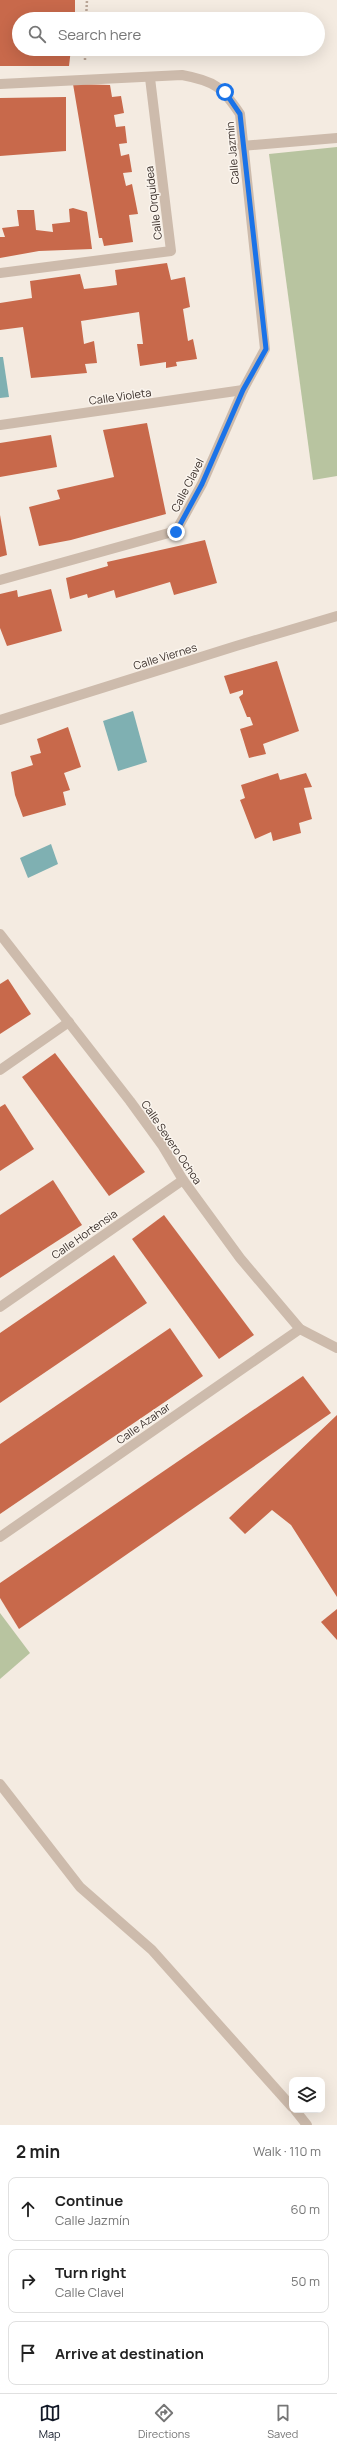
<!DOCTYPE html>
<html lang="en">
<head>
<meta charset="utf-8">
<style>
	:root { --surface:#fff; --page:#f6f6f6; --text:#222; --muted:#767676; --line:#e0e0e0; --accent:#111827 }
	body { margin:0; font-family:Manrope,sans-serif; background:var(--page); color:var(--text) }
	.controls { position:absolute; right:12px; bottom:12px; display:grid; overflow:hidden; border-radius:8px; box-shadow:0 4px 16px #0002 }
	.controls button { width:36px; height:36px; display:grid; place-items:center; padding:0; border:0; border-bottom:1px solid var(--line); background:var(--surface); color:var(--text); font:20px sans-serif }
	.stop { position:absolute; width:12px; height:12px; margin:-9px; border:3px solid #1a73e8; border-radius:50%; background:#fff }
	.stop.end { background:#1a73e8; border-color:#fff; box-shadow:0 1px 4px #0008 }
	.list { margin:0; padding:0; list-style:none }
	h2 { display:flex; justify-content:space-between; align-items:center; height:52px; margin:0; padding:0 16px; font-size:17px }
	h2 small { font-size:13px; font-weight:400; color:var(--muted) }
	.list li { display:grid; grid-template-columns:26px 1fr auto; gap:12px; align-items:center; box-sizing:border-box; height:64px; margin:0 8px 8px; padding:0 8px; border:1px solid var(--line); border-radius:8px }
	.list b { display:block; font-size:15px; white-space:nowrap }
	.list p { margin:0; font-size:13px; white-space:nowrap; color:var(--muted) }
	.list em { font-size:13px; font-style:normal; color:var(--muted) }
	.icon { flex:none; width:22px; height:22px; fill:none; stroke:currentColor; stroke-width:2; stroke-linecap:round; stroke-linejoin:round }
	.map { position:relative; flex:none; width:337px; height:2125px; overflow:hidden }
	.search { position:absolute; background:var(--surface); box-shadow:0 4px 16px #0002; left:12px; right:12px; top:12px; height:44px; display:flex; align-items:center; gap:10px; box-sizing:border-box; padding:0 14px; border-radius:22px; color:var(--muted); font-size:15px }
	.sheet { height:268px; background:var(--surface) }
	nav { display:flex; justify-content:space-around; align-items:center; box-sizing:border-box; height:56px; border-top:1px solid var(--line); background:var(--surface); font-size:11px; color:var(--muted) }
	nav a { display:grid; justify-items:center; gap:2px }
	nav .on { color:var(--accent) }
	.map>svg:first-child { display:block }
</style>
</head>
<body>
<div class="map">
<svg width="337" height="2125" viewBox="0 0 337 2125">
	<rect width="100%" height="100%" fill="#f4ebe1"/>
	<!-- green -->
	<g fill="#b8c4a0">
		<path d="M337,147V476L313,480L269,154Z"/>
		<path d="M0,1613L30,1653L0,1679Z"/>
	</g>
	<!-- water -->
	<g fill="#7fb0b2">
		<path d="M0,357H3L9,397L0,398Z"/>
		<path d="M133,711L147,762L118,771L103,721Z"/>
		<path d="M51,844L58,864L28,878L20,858Z"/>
	</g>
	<!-- building -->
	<g fill="#c8694b">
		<path d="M0,0H75V19H19V49H71L69,66H0Z"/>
		<path d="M73,84L110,85L112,97L121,96L124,113L114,115L116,127L125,126L127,143L119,144L121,156L129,154L132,172L123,173L126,186L132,184L138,214L129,215L133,242L104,246L102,238H99Z"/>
		<path d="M66,97V151L0,156V98Z"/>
		<path d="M73,208L87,212L92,249L39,251L0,258V237H5L2,228L19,226L17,210H34L36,230L53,232L52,224L70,222L69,209Z"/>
		<path d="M167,263L171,280L185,277L190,307L183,309L188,341L193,339L197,359L176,362L177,366L166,368V362L140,366L137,344H143L139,312L81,321L84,344L94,341L97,363L85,364L87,373L31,378L23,327L0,330V303L32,298L30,281L80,274L84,289L102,287L117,285L115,270Z"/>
		<path d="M147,423L166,514L71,540L39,546L29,507L60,499L57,490L114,477L103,430Z"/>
		<path d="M51,435L57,467L0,477V443Z"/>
		<path d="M0,515L7,555L0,557Z"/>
		<path d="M205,540L217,583L174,595L170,582L116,598L114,590L88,598L87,594L70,599L66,578L108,566L107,562Z"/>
		<path d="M51,589L62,631L7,646L0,628V594L17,590L18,597Z"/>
		<path d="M277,661L299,731L263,744L266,754L249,758L240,729L253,725L250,717H247L239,697L243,694V690L230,694L224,676Z"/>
		<path d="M68,727L81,767L64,773L70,790L63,792L66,805L23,817L15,795L11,772L33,765L30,756L41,753L37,739Z"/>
		<path d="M278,773L280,780L306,773L312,787L304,788L312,819L299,823L301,833L273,841L271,832L255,839L240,800L245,798L241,785Z"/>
		<path d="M8,979L31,1014L0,1034V984Z"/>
		<path d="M55,1053L145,1172L109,1196L22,1077Z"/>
		<path d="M5,1104L34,1149L0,1171V1107Z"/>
		<path d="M53,1180L82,1225L0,1278V1215Z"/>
		<path d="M164,1215L254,1335L219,1359L132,1239Z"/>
		<path d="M114,1255L147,1303L0,1403V1333Z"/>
		<path d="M170,1328L203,1376L0,1514V1444Z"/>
		<path d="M303,1376L331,1413L19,1629L0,1598V1583Z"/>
		<path d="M337,1415V1597L291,1525L272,1510L245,1534L229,1518Z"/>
		<path d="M337,1609V1640L321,1622Z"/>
	</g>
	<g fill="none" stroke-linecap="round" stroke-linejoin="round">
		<!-- path -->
		<g stroke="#b9a596" stroke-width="2.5" stroke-dasharray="2 2" stroke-linecap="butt">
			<path d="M86,19L87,0"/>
			<path d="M85,60V49"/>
		</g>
		<!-- minor -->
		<g stroke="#cdbbac" stroke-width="10">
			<path d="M0,84L182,75C215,81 222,87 240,114L265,349L243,390L202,484L176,531L0,580"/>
			<path d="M242,146L337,138"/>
			<path d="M0,273L171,251L150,78"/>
			<path d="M0,425L243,390"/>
			<path d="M0,720L236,646L337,616"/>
			<path d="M0,934L130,1101L162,1145L183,1180L240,1258L300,1329L337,1348"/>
			<path d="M0,1070L69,1022"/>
			<path d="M0,1307L183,1180"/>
			<path d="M0,1537L300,1329"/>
			<path d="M0,1784L80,1887L152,1950L292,2107"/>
			<path d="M295,2110L307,2125"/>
		</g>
	</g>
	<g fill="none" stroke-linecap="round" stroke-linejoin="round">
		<!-- route -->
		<path stroke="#1a73e8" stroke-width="5" d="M176,532L202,484L243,390L266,349L240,114L225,92"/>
	</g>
	<g text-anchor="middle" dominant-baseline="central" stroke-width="3" stroke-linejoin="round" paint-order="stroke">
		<!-- street labels -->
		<g font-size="11" fill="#3b302b" stroke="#fbf5ee">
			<text transform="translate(232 153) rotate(-95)">Calle Jazmín</text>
			<text transform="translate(153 203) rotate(-97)">Calle Orquídea</text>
			<text transform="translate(120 396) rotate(-8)">Calle Violeta</text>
			<text transform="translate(187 485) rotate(-63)">Calle Clavel</text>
			<text transform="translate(165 656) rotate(-17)">Calle Viernes</text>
			<text transform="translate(172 1142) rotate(56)">Calle Severo Ochoa</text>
			<text transform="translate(84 1234) rotate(-35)">Calle Hortensia</text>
			<text transform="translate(143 1423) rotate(-35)">Calle Azahar</text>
		</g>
	</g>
</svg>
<div class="controls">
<button><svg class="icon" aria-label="layers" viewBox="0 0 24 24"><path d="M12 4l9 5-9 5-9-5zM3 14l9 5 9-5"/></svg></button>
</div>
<div class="stop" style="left:225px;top:92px"></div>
<div class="stop end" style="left:176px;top:532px"></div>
<div class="search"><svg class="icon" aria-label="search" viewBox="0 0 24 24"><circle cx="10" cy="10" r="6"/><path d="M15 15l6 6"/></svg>Search here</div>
</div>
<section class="sheet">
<h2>2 min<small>Walk · 110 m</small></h2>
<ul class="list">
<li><svg class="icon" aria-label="ahead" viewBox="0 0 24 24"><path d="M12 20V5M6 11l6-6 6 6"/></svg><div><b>Continue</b><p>Calle Jazmín</p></div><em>60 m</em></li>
<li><svg class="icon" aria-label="right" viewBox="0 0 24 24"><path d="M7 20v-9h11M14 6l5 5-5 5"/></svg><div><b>Turn right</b><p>Calle Clavel</p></div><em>50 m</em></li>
<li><svg class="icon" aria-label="arrive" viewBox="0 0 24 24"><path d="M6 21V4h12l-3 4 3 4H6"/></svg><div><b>Arrive at destination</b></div></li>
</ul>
</section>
<nav>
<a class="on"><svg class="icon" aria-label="map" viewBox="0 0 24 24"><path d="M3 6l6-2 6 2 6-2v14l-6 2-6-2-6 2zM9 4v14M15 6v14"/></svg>Map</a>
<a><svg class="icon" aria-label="directions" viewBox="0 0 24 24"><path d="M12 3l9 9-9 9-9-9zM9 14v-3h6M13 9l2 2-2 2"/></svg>Directions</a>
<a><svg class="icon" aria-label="saved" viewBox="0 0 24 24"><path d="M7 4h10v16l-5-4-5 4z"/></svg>Saved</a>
</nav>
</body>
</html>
